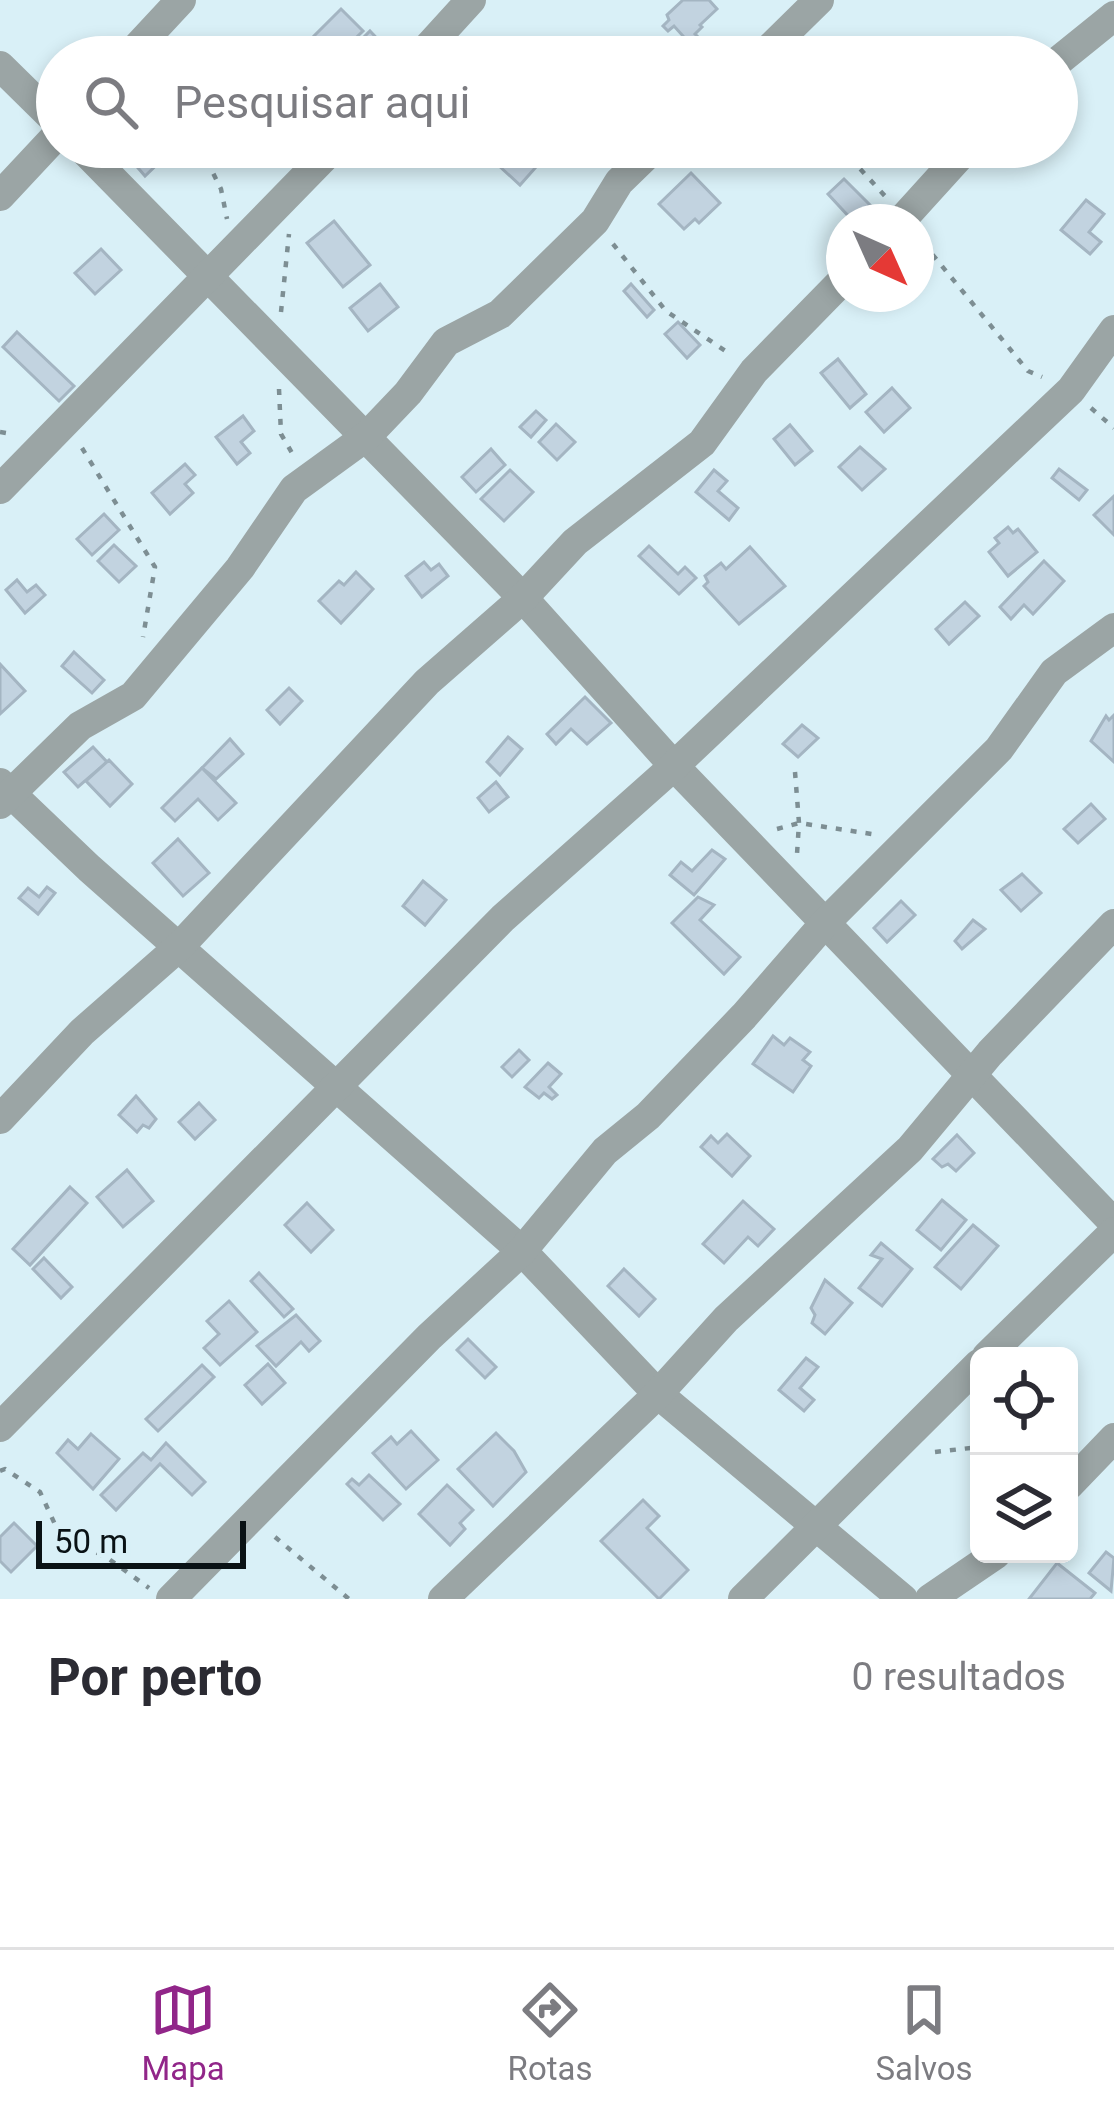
<!DOCTYPE html>
<html lang="pt">
<head>
<meta charset="utf-8">
<style>
	:root { --surface:#fff; --page:#f2f2f3; --text:#2b2b33; --muted:#7c7c81; --line:#e1e1e2; --accent:#912689 }
	body { margin:0; font-family:Roboto,sans-serif; background:var(--page); color:var(--text) }
	.controls { position:absolute; right:36px; bottom:36px; display:grid; overflow:hidden; border-radius:18px; box-shadow:0 6px 18px #0003 }
	.controls button { width:108px; height:108px; display:grid; place-items:center; padding:0; border:0; border-bottom:3px solid var(--line); background:var(--surface); color:var(--text); font:60px sans-serif }
	.compass { position:absolute; left:826px; top:204px; width:108px; height:108px; border-radius:50%; background:var(--surface); box-shadow:0 6px 18px #0003; rotate:135deg }
	.scale { position:absolute; left:36px; bottom:30px; width:210px; box-sizing:border-box; padding-left:12px; border:6px solid #0a1215; border-top:0; font-size:33px; line-height:42px; white-space:nowrap; color:#0a1215; -webkit-text-stroke:9px #d9f0f7; paint-order:stroke }
	.list { margin:0; padding:0; list-style:none }
	h2 { display:flex; justify-content:space-between; align-items:center; height:156px; margin:0; padding:0 48px; font-size:51px }
	h2 small { font-size:39px; font-weight:400; color:var(--muted) }
	.icon { flex:none; width:66px; height:66px; fill:none; stroke:currentColor; stroke-width:2; stroke-linecap:round; stroke-linejoin:round }
	.map { position:relative; flex:none; width:1114px; height:1599px; overflow:hidden }
	.search { position:absolute; background:var(--surface); box-shadow:0 6px 18px #0003; left:36px; right:36px; top:36px; height:132px; display:flex; align-items:center; gap:30px; box-sizing:border-box; padding:0 42px; border-radius:66px; color:var(--muted); font-size:45px }
	.sheet { height:348px; background:var(--surface) }
	nav { display:flex; justify-content:space-around; align-items:center; box-sizing:border-box; height:168px; border-top:3px solid var(--line); background:var(--surface); font-size:33px; color:var(--muted) }
	nav a { display:grid; justify-items:center; gap:6px }
	nav .on { color:var(--accent) }
	.map>svg:first-child { display:block }
</style>
</head>
<body>
<div class="map">
<svg width="1114" height="1599" viewBox="0 0 1114 1599">
	<rect width="100%" height="100%" fill="#d9f0f7"/>
	<!-- building -->
	<g fill="#c2d3e0" stroke="#a4b5c2" stroke-width="3">
		<path d="M683,0H709L717,9L700,25L702,27L695,34L700,39L692,46L674,26L668,31L663,26L669,20L667,15Z"/>
		<path d="M341,9L363,31L336,57L314,36Z"/>
		<path d="M370,31L390,52L386,57H371L358,43Z"/>
		<path d="M120,147H175L145,176Z"/>
		<path d="M514,147H531L544,158L520,185L498,165Z"/>
		<path d="M691,173L720,203L699,223L695,219L684,229L659,204Z"/>
		<path d="M844,179L870,205L853,221L828,194Z"/>
		<path d="M1086,200L1104,214L1089,232L1101,242L1090,254L1061,230Z"/>
		<path d="M334,221L370,265L343,287L307,243Z"/>
		<path d="M101,249L121,270L95,294L75,273Z"/>
		<path d="M380,284L398,307L368,331L350,308Z"/>
		<path d="M631,284L654,310L647,317L624,291Z"/>
		<path d="M678,322L700,345L687,358L665,334Z"/>
		<path d="M17,332L74,386L59,401L3,347Z"/>
		<path d="M838,359L866,394L850,408L821,373Z"/>
		<path d="M892,388L910,408L884,432L866,412Z"/>
		<path d="M536,411L546,420L531,437L520,427Z"/>
		<path d="M243,416L254,431L241,442L250,453L237,464L216,437Z"/>
		<path d="M556,424L575,442L557,460L539,442Z"/>
		<path d="M790,425L812,451L795,465L774,439Z"/>
		<path d="M860,447L885,469L862,490L839,467Z"/>
		<path d="M491,449L505,465L476,492L462,477Z"/>
		<path d="M185,464L195,475L185,484L193,493L170,514L152,493Z"/>
		<path d="M1059,469L1087,490L1079,500L1052,478Z"/>
		<path d="M510,470L533,492L504,521L481,499Z"/>
		<path d="M714,470L727,481L718,491L738,508L729,520L696,492Z"/>
		<path d="M1114,496V535L1094,515Z"/>
		<path d="M104,514L119,530L92,555L77,539Z"/>
		<path d="M1008,527L1013,533L1018,529L1037,552L1008,576L989,552L999,543L995,538Z"/>
		<path d="M114,545L136,566L119,582L98,561Z"/>
		<path d="M649,546L678,574L685,567L696,578L679,594L639,556Z"/>
		<path d="M750,547L785,586L739,624L704,586L708,582L705,576L721,563L726,569Z"/>
		<path d="M1044,561L1064,581L1033,614L1024,605L1011,619L1000,607Z"/>
		<path d="M424,562L431,570L439,564L448,576L422,597L406,576Z"/>
		<path d="M356,572L373,589L341,623L319,601L339,581L344,585Z"/>
		<path d="M17,580L27,592L36,585L45,595L25,613L6,590Z"/>
		<path d="M965,602L979,616L949,644L936,629Z"/>
		<path d="M74,652L104,680L92,693L62,666Z"/>
		<path d="M0,664L25,691L0,714Z"/>
		<path d="M289,688L302,701L280,724L267,710Z"/>
		<path d="M585,697L611,723L587,744L571,729L556,744L547,734Z"/>
		<path d="M1114,715V762L1091,741L1106,716L1109,720Z"/>
		<path d="M802,725L818,738L798,757L783,744Z"/>
		<path d="M508,737L522,749L500,775L487,762Z"/>
		<path d="M230,739L243,754L216,779L202,768Z"/>
		<path d="M93,747L107,762L78,787L64,772Z"/>
		<path d="M109,760L132,784L110,806L86,781Z"/>
		<path d="M202,768L236,803L218,820L198,799L175,821L162,808Z"/>
		<path d="M496,782L508,797L489,812L478,798Z"/>
		<path d="M1091,804L1105,819L1078,843L1064,829Z"/>
		<path d="M178,839L209,873L183,896L153,863Z"/>
		<path d="M712,850L725,859L694,895L670,875L681,862L692,871Z"/>
		<path d="M1022,874L1041,893L1021,911L1001,890Z"/>
		<path d="M423,881L446,900L425,925L403,906Z"/>
		<path d="M47,887L55,893L38,914L19,898L28,888L39,897Z"/>
		<path d="M698,897L714,905L700,920L740,957L724,974L672,923Z"/>
		<path d="M901,901L915,915L887,942L874,928Z"/>
		<path d="M973,920L985,929L962,949L955,941Z"/>
		<path d="M773,1036L784,1045L790,1038L810,1052L803,1060L811,1066L793,1092L753,1064Z"/>
		<path d="M519,1050L529,1060L512,1077L502,1067Z"/>
		<path d="M548,1063L561,1074L549,1087L557,1095L552,1099L544,1093L539,1098L525,1087Z"/>
		<path d="M136,1096L156,1119L149,1128L143,1125L137,1132L119,1115Z"/>
		<path d="M199,1103L215,1120L195,1139L179,1122Z"/>
		<path d="M727,1134L750,1156L732,1176L701,1147L711,1136L718,1143Z"/>
		<path d="M957,1135L974,1153L956,1171L948,1164L942,1167L933,1159Z"/>
		<path d="M127,1170L153,1201L123,1227L97,1197Z"/>
		<path d="M70,1187L87,1203L30,1265L13,1249Z"/>
		<path d="M942,1200L966,1220L941,1250L917,1230Z"/>
		<path d="M743,1201L774,1229L758,1246L748,1237L724,1263L703,1244Z"/>
		<path d="M307,1203L333,1230L311,1252L285,1225Z"/>
		<path d="M973,1225L998,1246L961,1289L935,1267Z"/>
		<path d="M881,1243L912,1269L882,1306L859,1288L882,1259L871,1255Z"/>
		<path d="M44,1258L72,1287L61,1298L33,1269Z"/>
		<path d="M624,1269L655,1299L639,1316L608,1286Z"/>
		<path d="M259,1273L293,1309L284,1317L251,1281Z"/>
		<path d="M825,1280L852,1303L825,1334L812,1323L815,1315L811,1308Z"/>
		<path d="M229,1301L257,1332L220,1365L204,1348L219,1334L207,1321Z"/>
		<path d="M296,1315L320,1341L309,1351L301,1342L276,1366L257,1346Z"/>
		<path d="M468,1339L496,1367L485,1378L457,1350Z"/>
		<path d="M806,1358L818,1367L800,1388L814,1400L804,1411L779,1390Z"/>
		<path d="M268,1364L285,1383L262,1404L245,1385Z"/>
		<path d="M202,1365L214,1377L158,1431L146,1419Z"/>
		<path d="M411,1431L438,1460L406,1489L373,1453L391,1437L397,1444Z"/>
		<path d="M496,1433L514,1451L526,1472L493,1506L458,1469Z"/>
		<path d="M91,1434L119,1459L93,1489L57,1453L68,1440L78,1449Z"/>
		<path d="M166,1443L205,1482L192,1495L160,1464L116,1510L101,1495L143,1453L151,1460Z"/>
		<path d="M369,1475L400,1504L383,1520L347,1484L352,1479L359,1485Z"/>
		<path d="M447,1485L473,1510L460,1523L465,1529L450,1545L419,1514Z"/>
		<path d="M643,1500L659,1516L647,1528L688,1570L659,1599L601,1541Z"/>
		<path d="M14,1523L37,1546L11,1572L0,1561V1537Z"/>
		<path d="M1106,1552L1114,1558L1111,1591L1089,1573Z"/>
		<path d="M1057,1563L1095,1593L1090,1599H1029Z"/>
	</g>
	<g fill="none" stroke-linecap="round" stroke-linejoin="round">
		<!-- path -->
		<g stroke="#7d8e93" stroke-width="4.5" stroke-dasharray="6 9" stroke-linecap="butt">
			<path d="M183,57L195,30"/>
			<path d="M200,147L221,189L227,219"/>
			<path d="M840,147L885,196"/>
			<path d="M923,243L1028,371L1042,377"/>
			<path d="M613,244L666,311L730,354"/>
			<path d="M281,312L289,234"/>
			<path d="M279,389L281,434L292,453"/>
			<path d="M1091,408L1114,428"/>
			<path d="M0,432L12,434"/>
			<path d="M82,448L155,567L143,637"/>
			<path d="M795,772L799,823L797,854"/>
			<path d="M777,829L799,823L872,834"/>
			<path d="M935,1452L979,1447"/>
			<path d="M0,1471L5,1469L40,1492L59,1533L109,1559L149,1588"/>
			<path d="M275,1537L349,1599"/>
		</g>
		<!-- minor -->
		<g stroke="#9ba5a5" stroke-width="30">
			<path d="M128,57L181,0"/>
			<path d="M419,57L471,0"/>
			<path d="M761,57L819,0"/>
			<path d="M1057,62L1114,16"/>
			<path d="M0,66L57,122"/>
			<path d="M81,147L523,598L674,766L1114,1223"/>
			<path d="M0,196L57,135"/>
			<path d="M900,222L968,147"/>
			<path d="M0,489L334,147"/>
			<path d="M0,783L89,868L522,1251L658,1394L903,1599"/>
			<path d="M0,804L80,726L133,696L240,568L294,489L367,436L408,393L446,342L500,314L595,221L619,182L655,147"/>
			<path d="M0,1119L82,1032L180,946L427,682L523,598L575,542L702,443L754,371L844,279"/>
			<path d="M987,1356L1114,1232"/>
			<path d="M0,1427L503,918L674,766L1071,390L1114,330"/>
			<path d="M1069,1485L1114,1438"/>
			<path d="M171,1599L429,1337L522,1251L605,1151L648,1116L744,1016L824,924L999,749L1054,672L1114,628"/>
			<path d="M443,1599L658,1394L726,1319L910,1149L990,1053L1114,924"/>
			<path d="M743,1599L979,1364"/>
			<path d="M930,1599L996,1554"/>
		</g>
	</g>
</svg>
<div class="controls">
<button><svg class="icon" aria-label="locate" viewBox="0 0 24 24"><circle cx="12" cy="12" r="6"/><path d="M12 2v4M12 18v4M2 12h4M18 12h4"/></svg></button>
<button><svg class="icon" aria-label="layers" viewBox="0 0 24 24"><path d="M12 4l9 5-9 5-9-5zM3 14l9 5 9-5"/></svg></button>
</div>
<svg class="compass" viewBox="-18 -18 36 36"><path d="M0-13l5 13h-10z" fill="#e53935"/><path d="M0 13l5-13h-10z" fill="#7c7c81"/></svg>
<div class="scale">50 m</div>
<div class="search"><svg class="icon" aria-label="search" viewBox="0 0 24 24"><circle cx="10" cy="10" r="6"/><path d="M15 15l6 6"/></svg>Pesquisar aqui</div>
</div>
<section class="sheet">
<h2>Por perto<small>0 resultados</small></h2>
<ul class="list">
</ul>
</section>
<nav>
<a class="on"><svg class="icon" aria-label="map" viewBox="0 0 24 24"><path d="M3 6l6-2 6 2 6-2v14l-6 2-6-2-6 2zM9 4v14M15 6v14"/></svg>Mapa</a>
<a><svg class="icon" aria-label="directions" viewBox="0 0 24 24"><path d="M12 3l9 9-9 9-9-9zM9 14v-3h6M13 9l2 2-2 2"/></svg>Rotas</a>
<a><svg class="icon" aria-label="saved" viewBox="0 0 24 24"><path d="M7 4h10v16l-5-4-5 4z"/></svg>Salvos</a>
</nav>
</body>
</html>
